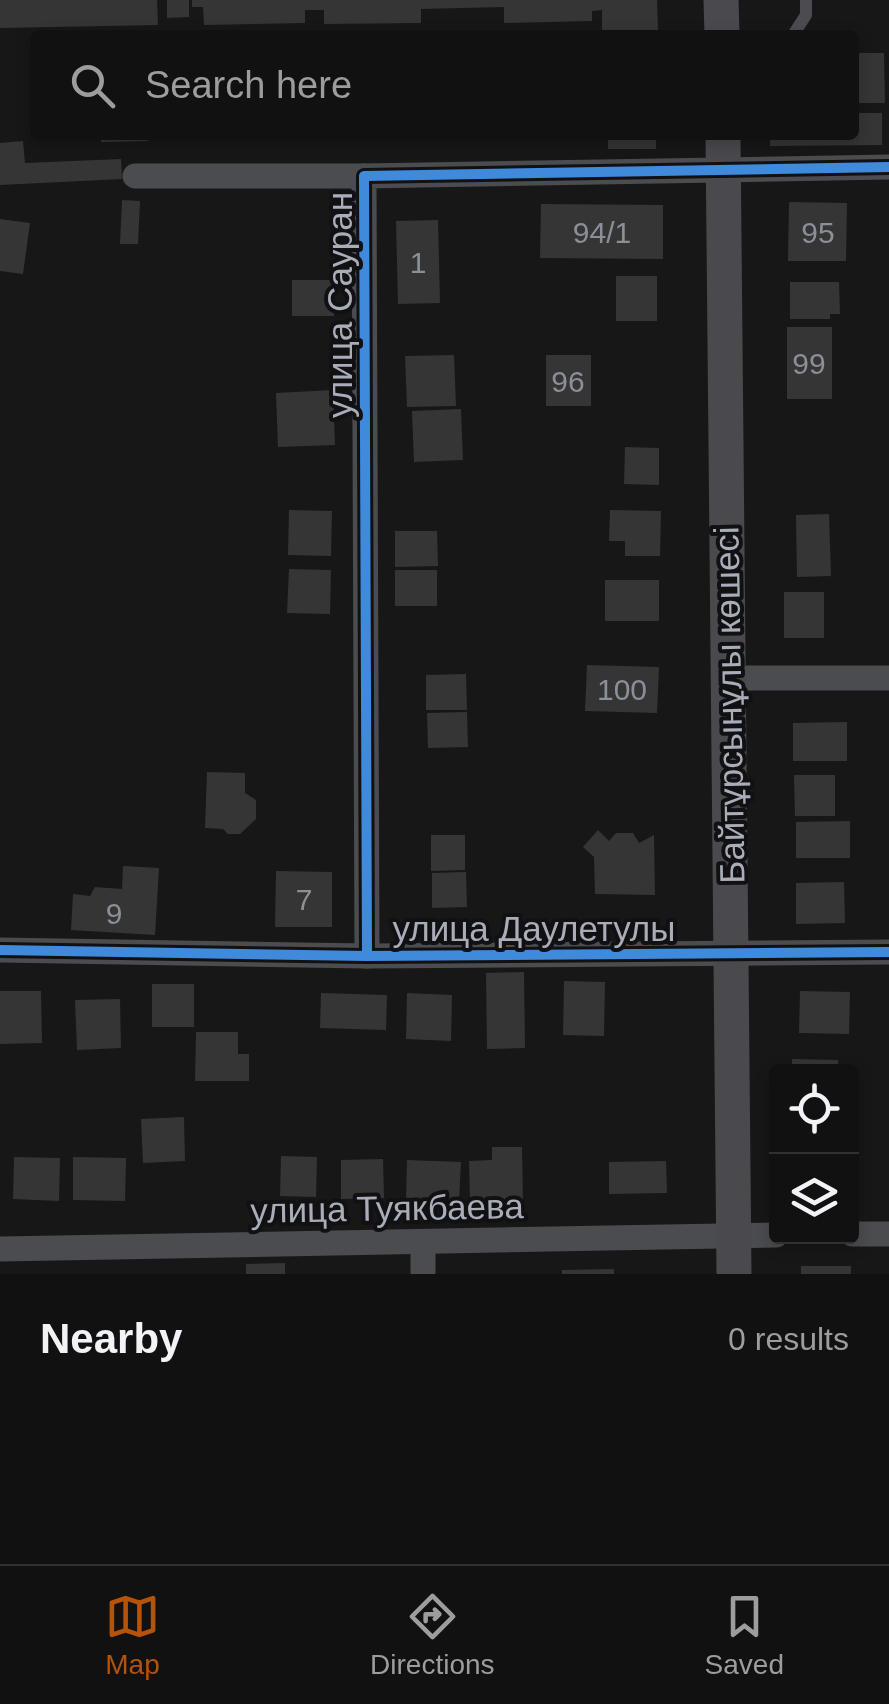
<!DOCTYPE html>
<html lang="en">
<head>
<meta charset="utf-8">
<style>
	:root { --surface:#111; --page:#1a1a1a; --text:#f1f3f6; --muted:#9c9d9f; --line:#303131; --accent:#b45309 }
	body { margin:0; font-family:Helvetica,sans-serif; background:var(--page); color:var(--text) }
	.controls { position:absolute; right:30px; bottom:30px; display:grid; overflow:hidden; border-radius:10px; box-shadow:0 5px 15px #0003 }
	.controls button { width:90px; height:90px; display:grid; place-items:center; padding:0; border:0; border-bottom:2px solid var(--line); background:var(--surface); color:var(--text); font:50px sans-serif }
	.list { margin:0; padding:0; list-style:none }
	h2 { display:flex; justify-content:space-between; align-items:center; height:130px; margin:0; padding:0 40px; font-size:42px }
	h2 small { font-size:32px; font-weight:400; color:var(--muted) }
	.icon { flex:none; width:55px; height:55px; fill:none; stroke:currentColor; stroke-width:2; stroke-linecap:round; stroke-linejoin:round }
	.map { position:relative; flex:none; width:889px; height:1274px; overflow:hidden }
	.search { position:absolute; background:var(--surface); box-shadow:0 5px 15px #0003; left:30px; right:30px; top:30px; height:110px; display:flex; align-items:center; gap:25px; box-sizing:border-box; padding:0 35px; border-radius:10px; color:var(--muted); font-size:38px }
	.sheet { height:290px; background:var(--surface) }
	nav { display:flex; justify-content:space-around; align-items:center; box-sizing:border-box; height:140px; border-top:2px solid var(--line); background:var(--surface); font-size:28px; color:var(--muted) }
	nav a { display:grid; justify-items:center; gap:5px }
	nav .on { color:var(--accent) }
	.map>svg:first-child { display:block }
</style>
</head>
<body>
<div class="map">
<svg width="889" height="1274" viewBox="0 0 889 1274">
	<rect width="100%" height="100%" fill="#171717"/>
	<!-- building -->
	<g fill="#353536">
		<path d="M0,0H157L158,25L0,28Z"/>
		<path d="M167,0H189V17L167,18Z"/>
		<path d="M192,0H657L658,31L602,35V10L592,11V21L504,23V7L421,9V23L324,24V10H305V23L204,25L203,7H192Z"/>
		<path d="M854,53H884L885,103H854Z"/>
		<path d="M854,113H882V145L770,146V135H854Z"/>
		<path d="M101,135H148V141L101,142Z"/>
		<rect x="608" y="135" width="48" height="14"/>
		<path d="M23,141L25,163L121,159L122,179L0,185V143Z"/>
		<path d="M122,200L140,201L138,244H120Z"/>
		<path d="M789,202L847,203L846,261H788Z"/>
		<path d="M541,204L663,205V259L540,258Z"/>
		<path d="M0,219L30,223L23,274L0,271Z"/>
		<path d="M438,220L440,303L398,304L396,221Z"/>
		<rect x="616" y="276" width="41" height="45"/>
		<rect x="292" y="280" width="42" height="36"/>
		<path d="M790,282H839L840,314H830V319H790Z"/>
		<rect x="787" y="327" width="45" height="72"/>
		<path d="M454,355L456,406L407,407L405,356Z"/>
		<rect x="546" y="355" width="45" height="51"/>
		<path d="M333,390L335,445L278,447L276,393Z"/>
		<path d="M461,409L463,460L414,462L412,411Z"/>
		<path d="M625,447L659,448V485L624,484Z"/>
		<path d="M289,510L332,511L331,556L288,555Z"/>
		<path d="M610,510L661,511L660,556H625V541H609Z"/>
		<path d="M829,514L831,576L797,577L796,515Z"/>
		<path d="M395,531H437L438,566L395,567Z"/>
		<path d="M289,569L331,570L330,614L287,613Z"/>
		<rect x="395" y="570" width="42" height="36"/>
		<rect x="605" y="580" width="54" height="41"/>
		<rect x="784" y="592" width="40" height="46"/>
		<path d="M587,665L659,667L657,713L585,711Z"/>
		<path d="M466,674L467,710H426V675Z"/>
		<path d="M467,712L468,747L428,748L427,713Z"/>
		<path d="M847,722V761H793V723Z"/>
		<path d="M207,772L245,773V793L256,800V819L240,834H228L223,829L205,828Z"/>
		<path d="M794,775H835V816H795Z"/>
		<path d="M850,821V858H796V822Z"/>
		<path d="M598,830L609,841L616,833H633L639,843L654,835L655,895L595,894L594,857L583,847Z"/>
		<path d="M431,835H465V870L431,871Z"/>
		<path d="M123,866L159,868L155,935L71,930L73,894L90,896L95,887L122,889Z"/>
		<path d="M276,871L332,872V927H275Z"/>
		<path d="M466,872L467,907L432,908V873Z"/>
		<path d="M844,882L845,923L796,924V883Z"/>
		<path d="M524,972L525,1048L487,1049L486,973Z"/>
		<path d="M564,981L605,982L604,1036L563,1035Z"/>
		<rect x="152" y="984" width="42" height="43"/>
		<path d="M0,991H41L42,1043L0,1044Z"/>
		<path d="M800,991L850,992L849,1034L799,1033Z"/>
		<path d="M321,993L387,995L386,1030L320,1028Z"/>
		<path d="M407,993L452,995L451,1041L406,1039Z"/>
		<path d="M120,999L121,1048L77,1050L75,1000Z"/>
		<path d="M196,1032H238V1054H249V1081H195Z"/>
		<path d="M792,1059L838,1060V1072H792Z"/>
		<path d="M184,1117L185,1161L143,1163L141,1119Z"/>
		<path d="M492,1147H522L523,1200L470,1201L469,1161L492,1160Z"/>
		<path d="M281,1156L317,1157L316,1197L280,1196Z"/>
		<path d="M14,1157L60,1158L59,1201L13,1199Z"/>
		<path d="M73,1157L126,1158L125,1201L73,1200Z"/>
		<path d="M383,1159L384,1198L341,1199V1160Z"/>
		<path d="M407,1160L461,1162L459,1200L406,1198Z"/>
		<path d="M666,1161L667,1193L609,1194V1162Z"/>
		<path d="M285,1263V1274H246V1264Z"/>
		<rect x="801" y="1266" width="50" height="8"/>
		<path d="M614,1269V1274H562V1270Z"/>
	</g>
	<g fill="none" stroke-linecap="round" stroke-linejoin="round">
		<!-- lane -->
		<path stroke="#4b4c50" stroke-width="12" d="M793,35L806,15V0"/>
		<!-- street -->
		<g stroke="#4b4c50" stroke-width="25">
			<path d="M135,176H364"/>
			<path d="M728,678H889"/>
			<path d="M0,950L367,956L889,952"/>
			<path d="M367,956L364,176L889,167"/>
			<path d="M852,1234H889"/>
			<path d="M423,1242V1274"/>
			<path d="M0,1249L776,1235"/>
		</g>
		<!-- secondary -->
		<g stroke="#4a4a4e" stroke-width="35">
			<path d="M721,0L722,35"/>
			<path d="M723,135L734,1274"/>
		</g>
		<defs>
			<g id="cycleway">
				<path d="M0,950L367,956L889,952"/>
				<path d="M367,956L364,176L889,167"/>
			</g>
		</defs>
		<!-- cycleway casing -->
		<use href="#cycleway" stroke="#111113" stroke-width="16"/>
		<!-- cycleway -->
		<use href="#cycleway" stroke="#408adc" stroke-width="10"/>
	</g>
	<g text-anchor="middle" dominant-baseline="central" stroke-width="8" stroke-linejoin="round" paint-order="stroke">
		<!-- number labels -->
		<g font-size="30" fill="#8b8f98">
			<text x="602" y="232">94/1</text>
			<text x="818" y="232">95</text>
			<text x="418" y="262">1</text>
			<text x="809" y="363">99</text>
			<text x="568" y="381">96</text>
			<text x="622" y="689">100</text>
			<text x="304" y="899">7</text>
			<text x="114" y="913">9</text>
		</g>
		<!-- street labels -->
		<g font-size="35" fill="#a8adb8" stroke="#111113">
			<text transform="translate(339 305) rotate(-90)">улица Сауран</text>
			<text transform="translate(729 705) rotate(-91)">Байтұрсынұлы көшесі</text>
			<text x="534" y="928">улица Даулетулы</text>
			<text transform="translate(387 1208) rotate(-1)">улица Туякбаева</text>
		</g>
	</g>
</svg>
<div class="controls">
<button><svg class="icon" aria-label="locate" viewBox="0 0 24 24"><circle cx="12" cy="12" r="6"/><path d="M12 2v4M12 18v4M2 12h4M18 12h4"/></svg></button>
<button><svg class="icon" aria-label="layers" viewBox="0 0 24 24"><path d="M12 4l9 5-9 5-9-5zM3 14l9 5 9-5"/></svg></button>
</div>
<div class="search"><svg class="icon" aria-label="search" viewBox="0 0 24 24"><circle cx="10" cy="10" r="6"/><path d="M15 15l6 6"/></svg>Search here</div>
</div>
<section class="sheet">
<h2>Nearby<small>0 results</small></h2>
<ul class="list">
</ul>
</section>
<nav>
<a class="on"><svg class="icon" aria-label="map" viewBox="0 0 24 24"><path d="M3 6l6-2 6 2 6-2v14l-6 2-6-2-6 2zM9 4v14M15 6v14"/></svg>Map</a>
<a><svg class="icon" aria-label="directions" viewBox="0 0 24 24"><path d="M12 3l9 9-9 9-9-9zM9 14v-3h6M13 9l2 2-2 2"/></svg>Directions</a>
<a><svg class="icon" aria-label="saved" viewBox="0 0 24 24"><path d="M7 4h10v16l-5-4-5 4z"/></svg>Saved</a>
</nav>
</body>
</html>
